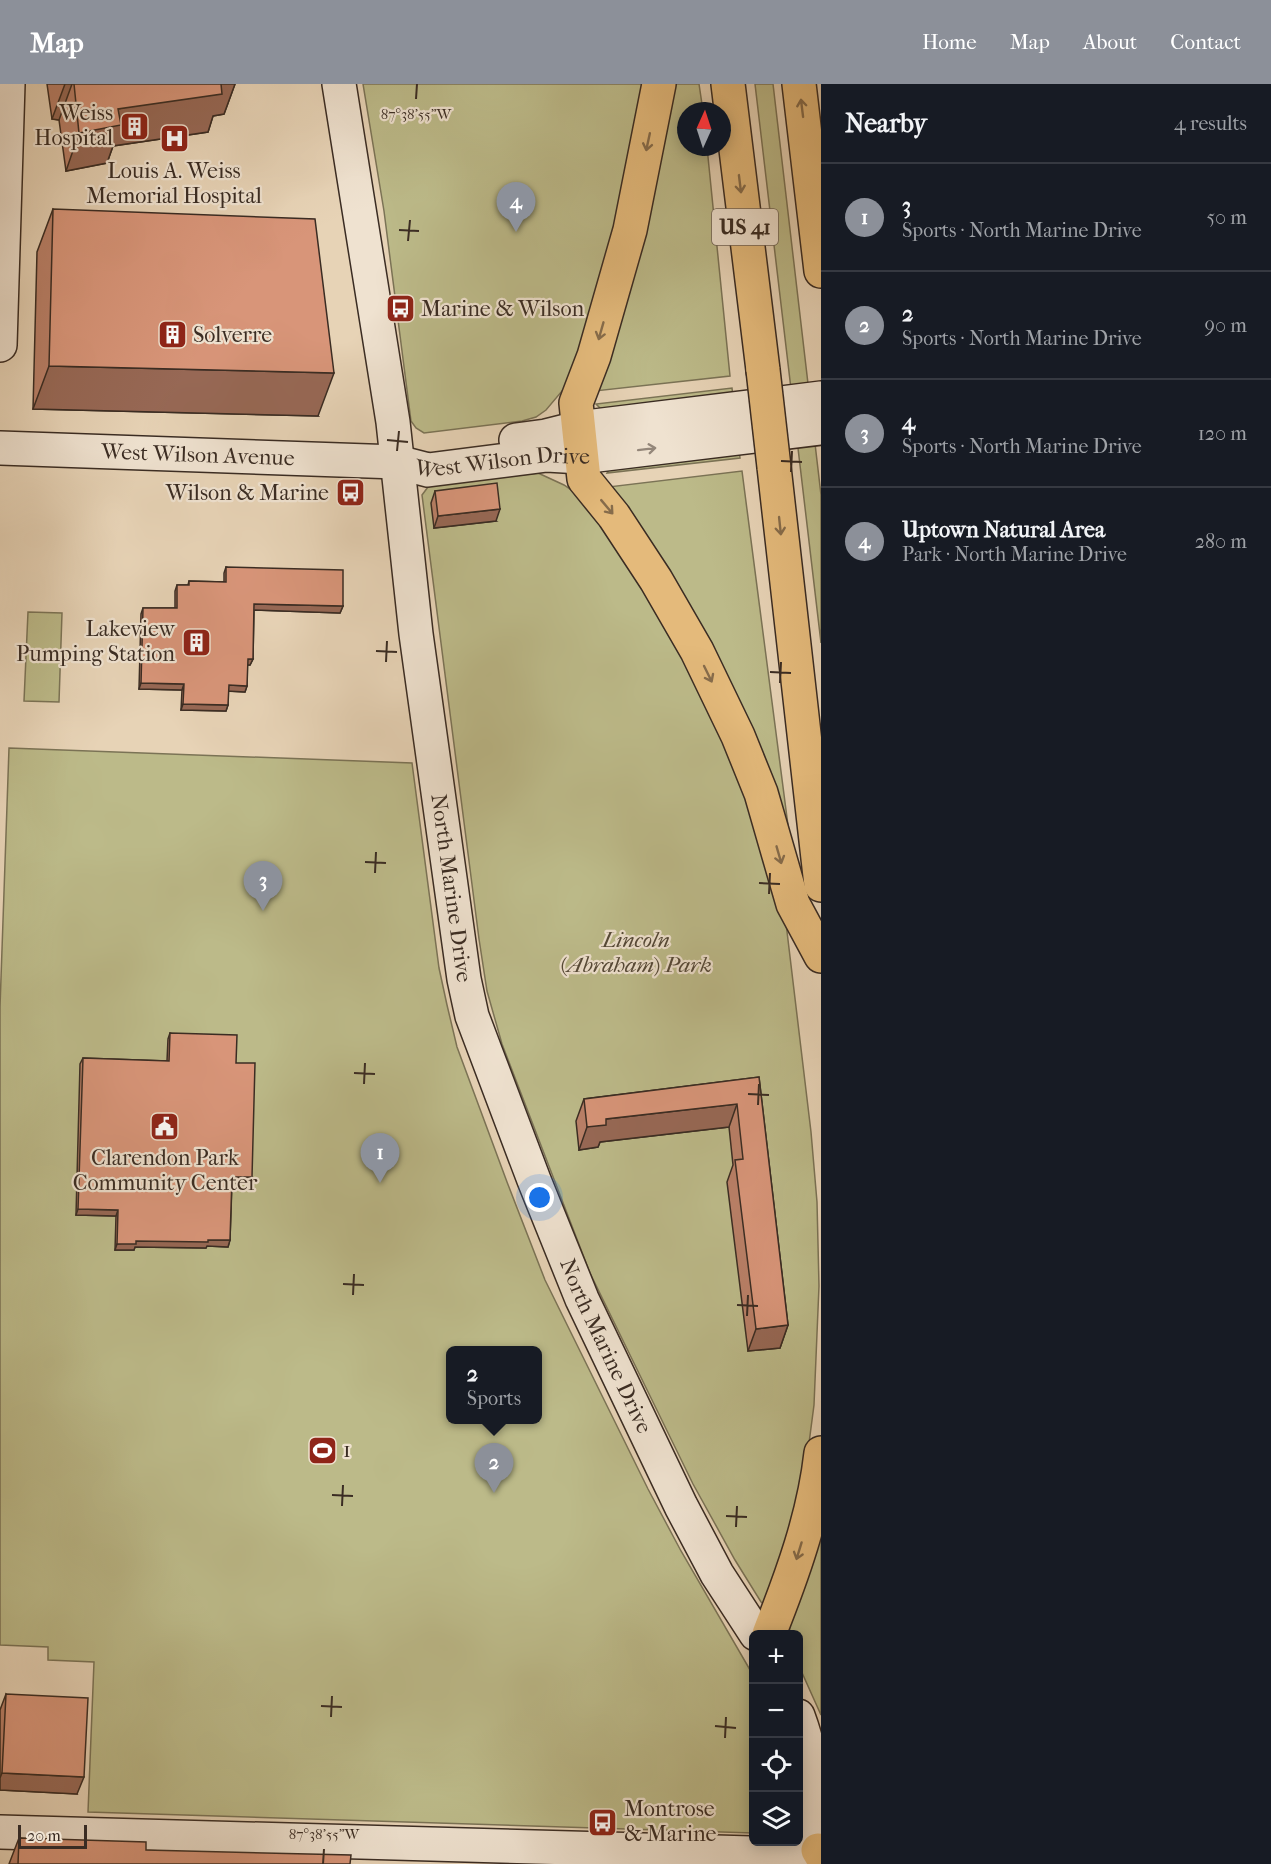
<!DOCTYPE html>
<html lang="en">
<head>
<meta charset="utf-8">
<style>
	:root { --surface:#171b24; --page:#20242c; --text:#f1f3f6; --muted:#9ea1a6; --line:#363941; --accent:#8c9099 }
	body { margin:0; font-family:"IM FELL French Canon",serif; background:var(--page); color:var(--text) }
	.controls { position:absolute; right:18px; bottom:18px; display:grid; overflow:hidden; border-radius:9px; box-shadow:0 3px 15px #0003 }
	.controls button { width:54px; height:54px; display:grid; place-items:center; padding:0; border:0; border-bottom:2px solid var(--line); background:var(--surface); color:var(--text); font:30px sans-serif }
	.compass { position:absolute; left:677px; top:18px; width:54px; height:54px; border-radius:50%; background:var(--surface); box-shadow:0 3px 15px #0003; rotate:3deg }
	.scale { position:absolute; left:18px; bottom:15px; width:69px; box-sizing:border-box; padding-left:6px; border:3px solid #3a2c23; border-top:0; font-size:16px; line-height:21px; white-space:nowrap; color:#3a2c23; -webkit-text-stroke:4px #efe2d0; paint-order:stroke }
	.you { position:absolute; left:540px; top:1114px; width:21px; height:21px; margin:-15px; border:4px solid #fff; border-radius:50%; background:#1a73e8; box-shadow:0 0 0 9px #1a73e833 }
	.badge { display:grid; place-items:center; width:39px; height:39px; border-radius:50%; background:var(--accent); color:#fff; font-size:20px; font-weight:700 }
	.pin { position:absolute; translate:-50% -50px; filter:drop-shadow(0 2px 3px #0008) }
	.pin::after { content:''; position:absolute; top:32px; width:21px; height:18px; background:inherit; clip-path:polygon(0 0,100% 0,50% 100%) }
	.popup { position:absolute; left:446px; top:1262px; width:96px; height:78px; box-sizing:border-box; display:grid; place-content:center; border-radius:9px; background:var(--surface); filter:drop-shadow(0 2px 4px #0005); font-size:20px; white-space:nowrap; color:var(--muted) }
	.popup b { font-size:22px; color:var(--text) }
	.popup::after { content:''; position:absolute; left:50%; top:100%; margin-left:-12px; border:12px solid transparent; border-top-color:var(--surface) }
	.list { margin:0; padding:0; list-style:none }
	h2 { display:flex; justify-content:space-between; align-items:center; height:78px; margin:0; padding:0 24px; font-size:26px }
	h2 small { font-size:20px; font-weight:400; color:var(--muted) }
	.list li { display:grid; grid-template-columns:39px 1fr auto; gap:18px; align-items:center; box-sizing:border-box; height:108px; padding:0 24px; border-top:2px solid var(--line) }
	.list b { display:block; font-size:22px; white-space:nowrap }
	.list p { margin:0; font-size:20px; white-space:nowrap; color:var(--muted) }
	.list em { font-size:20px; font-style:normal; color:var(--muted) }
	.icon { flex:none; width:33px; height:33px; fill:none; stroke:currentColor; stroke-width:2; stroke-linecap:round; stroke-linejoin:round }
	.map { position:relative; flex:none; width:821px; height:1780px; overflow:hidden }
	header { display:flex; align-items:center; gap:36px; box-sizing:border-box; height:84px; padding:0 30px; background:var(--accent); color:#fff }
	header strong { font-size:28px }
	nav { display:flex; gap:33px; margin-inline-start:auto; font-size:21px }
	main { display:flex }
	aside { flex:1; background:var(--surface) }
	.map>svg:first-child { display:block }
</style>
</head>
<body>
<header>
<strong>Map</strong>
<nav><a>Home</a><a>Map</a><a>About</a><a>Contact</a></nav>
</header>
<main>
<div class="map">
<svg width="821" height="1780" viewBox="0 0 821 1780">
	<rect width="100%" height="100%" fill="#e7d3b6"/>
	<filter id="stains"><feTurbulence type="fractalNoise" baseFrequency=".00333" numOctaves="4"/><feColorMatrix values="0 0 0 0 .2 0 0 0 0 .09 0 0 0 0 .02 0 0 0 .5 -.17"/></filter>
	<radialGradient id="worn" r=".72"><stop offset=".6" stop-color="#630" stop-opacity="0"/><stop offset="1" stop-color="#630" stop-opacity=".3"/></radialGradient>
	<!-- green -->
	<g fill="#bcba89" stroke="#7b7356" stroke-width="1.5" fill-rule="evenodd">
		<path d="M363,0H645L616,145L568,300L546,326L536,333L522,337L424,349L416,344L411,337L384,127Z"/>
		<path d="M667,0H699L703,27H686V63H707L730,292L595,307Z"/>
		<path d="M755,0H773L821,411V559Z"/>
		<path d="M732,304L733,313L601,325L596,320Z"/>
		<path d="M739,366L740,374L607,389L609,385Z"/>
		<path d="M742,387L789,749L608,403Z"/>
		<path d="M538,389L564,401L584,415L663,534L730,668L785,831L811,1048L817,1118L819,1202L814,1321L804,1397L797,1430L764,1520L761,1518L735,1476L693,1400L590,1189L502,960L487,907L479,855L422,411L428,403L434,401Z"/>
		<path d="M28,528L62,529L59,618L24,617Z"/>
		<path d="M9,664L412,679L439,884L447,921L457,963L507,1098L545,1196L648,1405L681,1467L753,1591V1749L88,1728L94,1578L48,1576V1563L0,1561V923ZM450,1266H538V1336H450Z"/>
		<path d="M821,1428V1631L799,1582L798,1550H790L789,1538Z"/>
	</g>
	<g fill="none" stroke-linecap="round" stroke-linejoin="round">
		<defs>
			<g id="secondary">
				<path id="s1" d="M339,0L393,338L416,550L464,895L472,932L486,969L534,1096L582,1215L681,1422L717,1490L756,1550"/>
				<path d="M0,261L8,0"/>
				<path d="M516,356L546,352L578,344L821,314"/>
				<path id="s2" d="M0,364L397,378L428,386L547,371L581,373L821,344"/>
				<path d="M798,1632C816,1680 819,1730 818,1780"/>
				<path d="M0,1748L751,1769L821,1766"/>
			</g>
			<g id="highway">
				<path d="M659,0L630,146L594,272L576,319L584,395L614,432L656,496L697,567L738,652L761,709L793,820L821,872"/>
				<path d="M728,0L763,286"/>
				<path d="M799,0L821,187"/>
				<path d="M774,383L821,801"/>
				<path d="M769,1550C792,1492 814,1432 821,1369"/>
				<path d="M818,1766L821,1771"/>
			</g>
		</defs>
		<!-- secondary casing -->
		<use href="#secondary" stroke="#3a2c23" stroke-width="36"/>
		<!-- highway casing -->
		<use href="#highway" stroke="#3a2c23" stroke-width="36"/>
		<!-- secondary -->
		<use href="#secondary" stroke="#efe2d0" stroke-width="33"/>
		<!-- highway -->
		<use href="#highway" stroke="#e4ba7b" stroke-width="33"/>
		<defs>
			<path id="highway-bridge" d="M763,286L774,383"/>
		</defs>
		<!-- highway-bridge casing -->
		<use href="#highway-bridge" stroke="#3a2c23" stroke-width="36" stroke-linecap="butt"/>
		<!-- highway-bridge -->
		<use href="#highway-bridge" stroke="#e4ba7b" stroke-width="33"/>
	</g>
	<!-- wall -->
	<g fill="#ba8068" stroke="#3a2c23" stroke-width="1.5">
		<path d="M47,0H235L224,30L213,32L208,48L113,62L107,79L66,87L59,36L52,35Z"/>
		<path d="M53,125L318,332L33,325L37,168Z"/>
		<path d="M435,407L496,437L434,444L431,419Z"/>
		<path d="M226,483L343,522L340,529L254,526L253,575L250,581H247V602L245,608L228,607V621L226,627L181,626L182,606L139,605L141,530L143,524H175V507L177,501H188L189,497L224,498V489Z"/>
		<path d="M170,949L236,979L249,1099H232L230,1156L228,1163L207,1162L206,1164L135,1163L134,1166H115L116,1132L76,1131L80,980L83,974L167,977L168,955Z"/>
		<path d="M759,993L788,1241L780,1264L748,1267L727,1098L733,1081L729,1043L600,1058L598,1063L579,1066L576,1037L584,1015Z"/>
		<path d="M6,1610L77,1710L0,1706V1626Z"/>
		<path d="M19,1754L146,1766L350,1780H9Z"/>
	</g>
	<!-- shaded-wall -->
	<g fill="#976855" stroke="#3a2c23" stroke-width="1.5">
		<path d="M65,0H72L59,36L52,35Z"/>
		<path d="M219,0H235L224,30L213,32L208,48L113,62L107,79L66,87L79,49L118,25Z"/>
		<path d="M49,282L334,289L318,332L33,325Z"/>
		<path d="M500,425L496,437L434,444L438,432Z"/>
		<path d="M254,520L343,522L340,529L252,526Z"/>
		<path d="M248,575H253L250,581H245Z"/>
		<path d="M141,599L184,600L182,606L139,605Z"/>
		<path d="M229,601L247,602L245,608L226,607Z"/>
		<path d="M183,620L228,621L226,627L181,626Z"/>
		<path d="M737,1020L729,1043L600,1058L598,1063L579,1066L587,1043L606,1035Z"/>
		<path d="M232,1093H252L249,1099H230Z"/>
		<path d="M78,1125L118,1126L116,1132L76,1131Z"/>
		<path d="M208,1156H230L228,1163L207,1162L206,1164L135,1163L134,1166H115L117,1160L136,1157Z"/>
		<path d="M788,1241L780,1264L748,1267L756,1245Z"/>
		<path d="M2,1689L84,1693L77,1710L0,1706V1694Z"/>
	</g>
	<!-- building -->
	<g fill="#d89579" stroke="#3a2c23" stroke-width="1.5">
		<path d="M74,0H221L222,10L118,25L121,41L79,49Z"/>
		<path d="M53,125L315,135L334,289L49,282Z"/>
		<path d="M497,399L500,425L438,432L435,407Z"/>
		<path d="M226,483L343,486V522L254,520L253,575H248L247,602L229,601L228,621L183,620L184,600L141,599L143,524H177V501H189V497L226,498Z"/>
		<path d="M170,949L237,951L236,979H255L252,1093H232L230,1156H208V1158L136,1157V1160H117L118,1126L78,1125L83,974L169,977Z"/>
		<path d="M759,993L788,1241L756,1245L735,1076L743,1075L737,1020L606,1035V1041L587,1043L584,1015Z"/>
		<path d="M6,1610L88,1614L84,1693L2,1689Z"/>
		<path d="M19,1754L146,1758V1766L351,1771L350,1780H18Z"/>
	</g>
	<!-- one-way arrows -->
	<defs><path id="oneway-shaft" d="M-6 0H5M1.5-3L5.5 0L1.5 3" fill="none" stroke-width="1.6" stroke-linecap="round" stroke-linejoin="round" transform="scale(1.5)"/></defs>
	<g stroke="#866c4b">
		<use href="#oneway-shaft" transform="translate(802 24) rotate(-97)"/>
		<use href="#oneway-shaft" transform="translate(648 58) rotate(102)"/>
		<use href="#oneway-shaft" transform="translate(740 100) rotate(83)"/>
		<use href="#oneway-shaft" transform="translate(601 247) rotate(106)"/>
		<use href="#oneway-shaft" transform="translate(607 423) rotate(50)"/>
		<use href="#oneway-shaft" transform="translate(780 442) rotate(84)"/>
		<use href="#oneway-shaft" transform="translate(708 590) rotate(64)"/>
		<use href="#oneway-shaft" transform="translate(779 771) rotate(74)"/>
		<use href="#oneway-shaft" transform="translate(799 1467) rotate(107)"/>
	</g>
	<use stroke="#94877a" href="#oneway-shaft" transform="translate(647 365) rotate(-7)"/>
	<!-- ticks -->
	<path fill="none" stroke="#3a2c23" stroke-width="2" d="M416,15L417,0M399,146L419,147M408,157L410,136M387,356L408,358M397,367L399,347M781,377L802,378M791,388L792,367M376,567L397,568M386,578L387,557M770,588L791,589M780,599L781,578M365,778L386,779M375,789L376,768M759,799L780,800M769,810L770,789M354,989L375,990M364,1000L365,979M748,1010L769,1011M758,1021L759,1000M343,1200L364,1201M353,1211L354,1190M737,1221L758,1222M747,1232L748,1211M332,1411L353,1412M342,1422L343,1401M726,1432L747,1433M736,1443L737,1422M321,1622L342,1623M331,1633L332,1612M715,1642L736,1644M725,1654L726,1633M323,1780L324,1765"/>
	<!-- icons -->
	<defs>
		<symbol id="building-square" viewBox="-11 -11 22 22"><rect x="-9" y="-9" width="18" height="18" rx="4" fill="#8f2418" stroke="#efe2d0"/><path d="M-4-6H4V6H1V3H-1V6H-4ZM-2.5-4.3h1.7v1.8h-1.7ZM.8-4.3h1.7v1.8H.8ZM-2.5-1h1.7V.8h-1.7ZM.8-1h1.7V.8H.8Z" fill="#fff"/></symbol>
		<symbol id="hospital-square" viewBox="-11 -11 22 22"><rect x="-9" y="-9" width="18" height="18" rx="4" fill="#8f2418" stroke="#efe2d0"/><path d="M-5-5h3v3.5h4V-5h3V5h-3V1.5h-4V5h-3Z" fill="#fff"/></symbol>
		<symbol id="bus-square" viewBox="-11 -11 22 22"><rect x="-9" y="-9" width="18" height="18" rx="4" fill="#8f2418" stroke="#efe2d0"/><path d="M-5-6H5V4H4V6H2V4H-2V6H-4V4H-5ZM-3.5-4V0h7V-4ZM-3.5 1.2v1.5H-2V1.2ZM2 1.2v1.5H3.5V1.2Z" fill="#fff"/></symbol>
		<symbol id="civic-square" viewBox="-11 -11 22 22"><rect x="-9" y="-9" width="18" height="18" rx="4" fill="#8f2418" stroke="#efe2d0"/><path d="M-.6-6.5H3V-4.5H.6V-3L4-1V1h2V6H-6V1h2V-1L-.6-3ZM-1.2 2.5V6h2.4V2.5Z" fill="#fff"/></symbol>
		<symbol id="stadium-square" viewBox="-11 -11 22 22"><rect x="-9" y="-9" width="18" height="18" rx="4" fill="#8f2418" stroke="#efe2d0"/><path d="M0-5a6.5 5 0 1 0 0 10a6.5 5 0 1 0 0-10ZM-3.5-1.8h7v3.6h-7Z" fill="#fff"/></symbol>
	</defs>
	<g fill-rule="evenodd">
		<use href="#building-square" x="118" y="26" width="33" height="33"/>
		<use href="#hospital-square" x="158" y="38" width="33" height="33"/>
		<use href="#bus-square" x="384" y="208" width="33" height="33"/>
		<use href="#building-square" x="156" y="234" width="33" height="33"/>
		<use href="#bus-square" x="334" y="392" width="33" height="33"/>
		<use href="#building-square" x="180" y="542" width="33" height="33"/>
		<use href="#civic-square" x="148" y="1026" width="33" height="33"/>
		<use href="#stadium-square" x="306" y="1350" width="33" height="33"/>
		<use href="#bus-square" x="586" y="1722" width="33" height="33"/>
	</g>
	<g text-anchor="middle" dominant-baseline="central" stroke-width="4.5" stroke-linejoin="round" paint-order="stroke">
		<!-- shield labels -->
		<rect fill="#efe2d0" stroke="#706357" stroke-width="1.5" x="712" y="125" width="66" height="36" rx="4.5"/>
		<g font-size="21" font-weight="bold" fill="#3a2c23">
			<text x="745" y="143">US 41</text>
		</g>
		<!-- poi labels -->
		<g font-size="22" fill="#3a2c23" stroke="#efe2d0" text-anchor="start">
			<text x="113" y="29" text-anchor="end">Weiss<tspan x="113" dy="25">Hospital</tspan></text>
			<text x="174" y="87" text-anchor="middle">Louis A. Weiss<tspan x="174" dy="25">Memorial Hospital</tspan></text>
			<text x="421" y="225">Marine &amp; Wilson</text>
			<text x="193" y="251">Solverre</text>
			<text x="329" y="409" text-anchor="end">Wilson &amp; Marine</text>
			<text x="175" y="545" text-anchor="end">Lakeview<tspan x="175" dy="25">Pumping Station</tspan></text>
			<text x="165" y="1074" text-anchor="middle">Clarendon Park<tspan x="165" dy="25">Community Center</tspan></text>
			<text x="343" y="1366">1</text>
			<text x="624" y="1725">Montrose<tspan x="624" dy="25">&amp; Marine</tspan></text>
		</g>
		<!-- street labels -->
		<g font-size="22" fill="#3a2c23" stroke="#efe2d0">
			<text stroke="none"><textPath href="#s2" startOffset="198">West Wilson Avenue</textPath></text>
			<text stroke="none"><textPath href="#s2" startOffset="504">West Wilson Drive</textPath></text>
			<text stroke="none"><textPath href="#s1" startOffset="812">North Marine Drive</textPath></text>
			<text stroke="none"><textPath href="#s1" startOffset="1298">North Marine Drive</textPath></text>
		</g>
		<!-- park labels -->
		<g font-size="22" font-style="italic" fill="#544837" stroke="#efe2d0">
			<text x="636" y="856">Lincoln<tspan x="636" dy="25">(Abraham) Park</tspan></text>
		</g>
	</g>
	<g font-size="15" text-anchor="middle" fill="#3a2c23" stroke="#efe2d0" stroke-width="4.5" stroke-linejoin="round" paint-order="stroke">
		<text x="416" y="35">87°38'55"W</text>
		<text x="324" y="1755">87°38'55"W</text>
	</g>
	<rect width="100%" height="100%" filter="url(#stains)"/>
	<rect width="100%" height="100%" fill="url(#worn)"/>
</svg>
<div class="controls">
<button>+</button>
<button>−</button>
<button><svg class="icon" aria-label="locate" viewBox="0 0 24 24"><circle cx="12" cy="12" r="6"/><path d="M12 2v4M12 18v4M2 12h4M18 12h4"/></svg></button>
<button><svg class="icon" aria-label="layers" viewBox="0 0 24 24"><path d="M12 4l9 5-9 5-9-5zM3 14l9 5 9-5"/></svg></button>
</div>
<svg class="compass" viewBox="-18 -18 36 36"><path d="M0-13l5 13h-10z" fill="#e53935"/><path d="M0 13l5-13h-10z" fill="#9ea1a6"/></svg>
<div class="scale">20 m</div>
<div class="you"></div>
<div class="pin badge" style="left:380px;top:1099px">1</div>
<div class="pin badge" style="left:494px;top:1409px">2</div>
<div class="popup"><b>2</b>Sports</div>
<div class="pin badge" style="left:263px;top:827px">3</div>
<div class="pin badge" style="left:516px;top:148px">4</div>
</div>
<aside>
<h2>Nearby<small>4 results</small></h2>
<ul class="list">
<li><span class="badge">1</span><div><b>3</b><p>Sports · North Marine Drive</p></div><em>50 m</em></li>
<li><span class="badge">2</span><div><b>2</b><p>Sports · North Marine Drive</p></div><em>90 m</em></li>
<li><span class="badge">3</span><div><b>4</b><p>Sports · North Marine Drive</p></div><em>120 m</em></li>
<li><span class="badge">4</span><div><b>Uptown Natural Area</b><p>Park · North Marine Drive</p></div><em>280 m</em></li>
</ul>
</aside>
</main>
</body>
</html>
